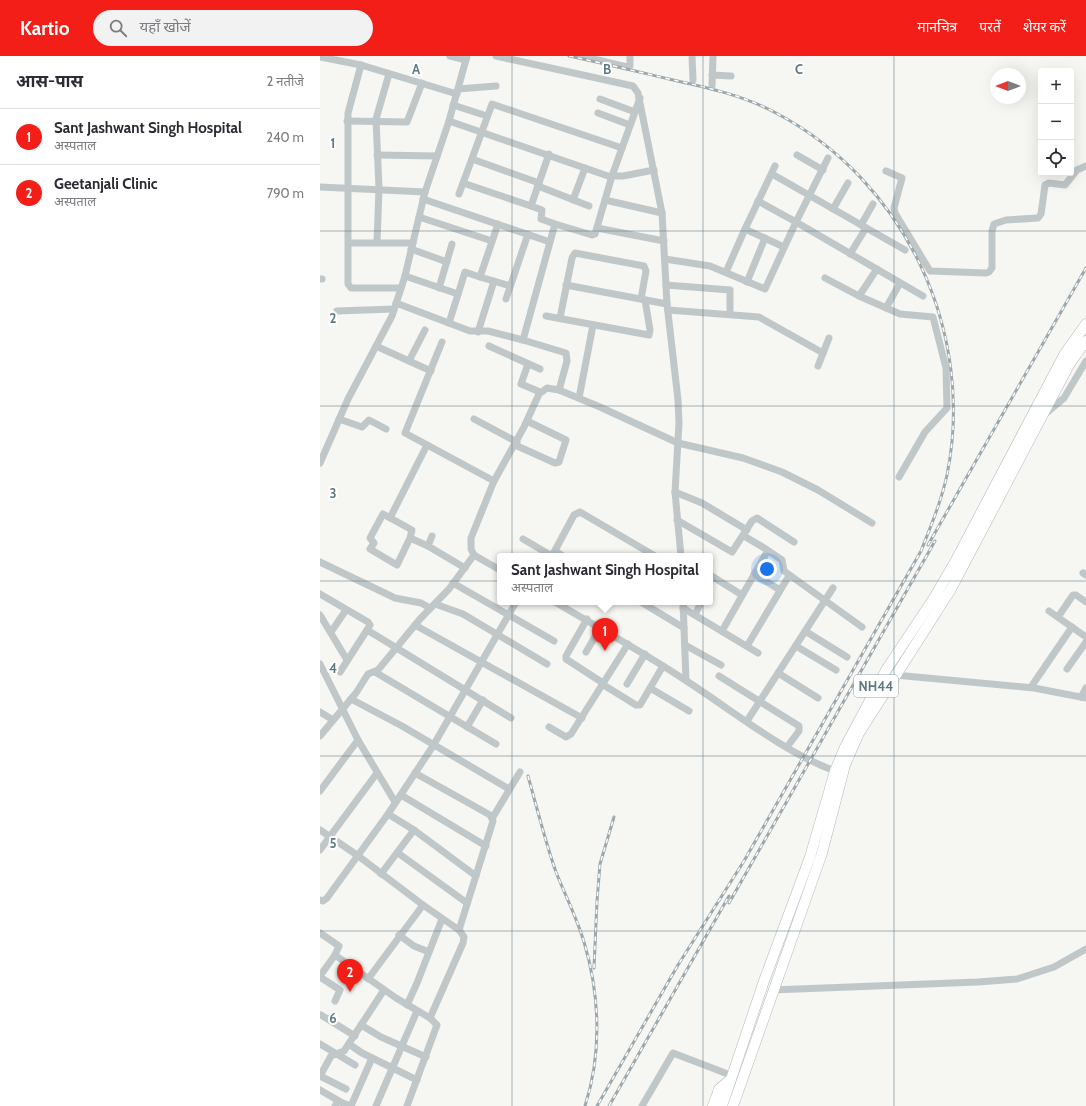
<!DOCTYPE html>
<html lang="hi">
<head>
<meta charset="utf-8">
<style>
	:root { --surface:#fff; --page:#f2f2f3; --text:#2b2b33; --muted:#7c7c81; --line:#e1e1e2; --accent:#f21e17 }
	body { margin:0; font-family:Cabin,"Noto Sans Devanagari",sans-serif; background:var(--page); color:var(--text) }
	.controls { position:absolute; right:12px; top:12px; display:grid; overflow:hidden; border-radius:4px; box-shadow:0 4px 16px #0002 }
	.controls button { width:36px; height:36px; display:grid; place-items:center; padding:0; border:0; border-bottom:1px solid var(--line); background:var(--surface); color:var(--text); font:20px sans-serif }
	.compass { position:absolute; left:670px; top:12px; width:36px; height:36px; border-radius:50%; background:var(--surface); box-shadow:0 4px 16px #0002; rotate:270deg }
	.you { position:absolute; left:447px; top:513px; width:14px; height:14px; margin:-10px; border:3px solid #fff; border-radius:50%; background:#1a73e8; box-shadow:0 0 0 6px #1a73e833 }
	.badge { display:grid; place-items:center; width:26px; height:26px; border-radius:50%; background:var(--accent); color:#fff; font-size:13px; font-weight:700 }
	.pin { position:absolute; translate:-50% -33px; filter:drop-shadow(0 1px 2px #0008) }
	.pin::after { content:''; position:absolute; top:21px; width:14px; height:12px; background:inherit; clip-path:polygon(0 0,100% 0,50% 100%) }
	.popup { position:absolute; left:177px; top:497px; width:216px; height:52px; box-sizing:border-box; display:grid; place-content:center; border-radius:4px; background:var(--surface); filter:drop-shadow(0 1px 3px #0005); font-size:13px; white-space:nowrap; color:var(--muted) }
	.popup b { font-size:15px; color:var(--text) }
	.popup::after { content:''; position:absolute; left:50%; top:100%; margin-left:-8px; border:8px solid transparent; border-top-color:var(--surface) }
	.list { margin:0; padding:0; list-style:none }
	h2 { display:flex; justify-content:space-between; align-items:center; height:52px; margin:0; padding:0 16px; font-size:17px }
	h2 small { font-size:13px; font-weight:400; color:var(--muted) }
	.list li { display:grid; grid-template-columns:26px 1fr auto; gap:12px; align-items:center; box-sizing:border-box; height:56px; padding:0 16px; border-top:1px solid var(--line) }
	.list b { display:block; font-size:15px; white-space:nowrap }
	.list p { margin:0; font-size:13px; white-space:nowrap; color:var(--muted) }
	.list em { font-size:13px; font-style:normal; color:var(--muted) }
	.icon { flex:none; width:22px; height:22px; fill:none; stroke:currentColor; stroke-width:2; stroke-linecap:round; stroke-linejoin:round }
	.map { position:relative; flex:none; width:766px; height:1050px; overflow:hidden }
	header { display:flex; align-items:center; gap:24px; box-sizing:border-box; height:56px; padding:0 20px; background:var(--accent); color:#fff }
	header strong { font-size:19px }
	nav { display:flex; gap:22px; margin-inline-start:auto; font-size:14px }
	.search { width:280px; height:36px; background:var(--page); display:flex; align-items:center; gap:10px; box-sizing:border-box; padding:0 14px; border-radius:22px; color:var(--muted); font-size:15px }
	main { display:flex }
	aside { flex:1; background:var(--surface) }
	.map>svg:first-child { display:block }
</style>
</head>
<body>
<header>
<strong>Kartio</strong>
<div class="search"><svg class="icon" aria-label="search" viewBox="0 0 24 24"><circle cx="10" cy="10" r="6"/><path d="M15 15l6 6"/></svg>यहाँ खोजें</div>
<nav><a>मानचित्र</a><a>परतें</a><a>शेयर करें</a></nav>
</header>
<main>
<aside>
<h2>आस-पास<small>2 नतीजे</small></h2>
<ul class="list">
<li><span class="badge">1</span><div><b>Sant Jashwant Singh Hospital</b><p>अस्पताल</p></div><em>240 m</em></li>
<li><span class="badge">2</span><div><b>Geetanjali Clinic</b><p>अस्पताल</p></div><em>790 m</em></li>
</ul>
</aside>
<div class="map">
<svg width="766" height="1050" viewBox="0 0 766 1050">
	<rect width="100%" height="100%" fill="#f6f6f2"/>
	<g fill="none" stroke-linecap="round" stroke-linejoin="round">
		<defs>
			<g id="highway">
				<path d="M393,1050L399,1033L411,1023"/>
				<path d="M402,1050L444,925L490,801L515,715L525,691L566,614L614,542L635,506L744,299L766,268"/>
				<path d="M413,1050L502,797L525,709L539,677L631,533L750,307L766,285"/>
			</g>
		</defs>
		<!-- highway casing -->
		<use href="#highway" stroke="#b3b9bb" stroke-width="11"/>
		<!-- minor -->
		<g stroke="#c0c7c9" stroke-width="7">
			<path d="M130,0L146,4"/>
			<path d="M176,0L313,30L318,37L342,157L347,248L358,344L359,367L355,436L361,500"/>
			<path d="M261,0L307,11L310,10V0"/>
			<path d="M372,0L373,24"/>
			<path d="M0,1L41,9L137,38"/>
			<path d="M41,9L28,57V228L31,232H81"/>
			<path d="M392,19L411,20"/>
			<path d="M392,30L393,0"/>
			<path d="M138,33L176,30"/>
			<path d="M280,43L315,56"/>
			<path d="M133,49L167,60"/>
			<path d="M278,57L310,69"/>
			<path d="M27,65L87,66L102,27"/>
			<path d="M129,65L288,120H303L334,114"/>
			<path d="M229,98L211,150L222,154L221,163L235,168L203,284L246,297L247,305L239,334"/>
			<path d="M57,99L117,100"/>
			<path d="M477,99L503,114"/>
			<path d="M152,103L219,127"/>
			<path d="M566,115L582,122L574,152L575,157L610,215L666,217L669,216L672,212V175L674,168L686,164L718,162L721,158L725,129L729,127L745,129L757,114L766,110"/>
			<path d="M452,118L585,194"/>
			<path d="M143,127L211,150"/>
			<path d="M218,130L269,150"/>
			<path d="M0,131L105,136"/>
			<path d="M139,138L172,48L302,92"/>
			<path d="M103,143L230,186"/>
			<path d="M253,144L265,112"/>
			<path d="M285,144L342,157"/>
			<path d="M438,145L476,166L508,102"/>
			<path d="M513,153L528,127"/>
			<path d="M99,161L172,185"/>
			<path d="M178,168L160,221L190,230"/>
			<path d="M235,168L272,179L275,178L292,120L320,42"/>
			<path d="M541,169L553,148"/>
			<path d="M277,172L344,185"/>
			<path d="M425,173L464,191"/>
			<path d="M57,186L59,133L56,63L69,18"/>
			<path d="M29,187H93"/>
			<path d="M91,193L127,206"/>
			<path d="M530,198L546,172"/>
			<path d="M345,203L390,210L445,233L476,166L603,240"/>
			<path d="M406,216L425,173L455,110"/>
			<path d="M85,220L138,238"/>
			<path d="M505,222L539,240L557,213"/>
			<path d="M0,223H2"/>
			<path d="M427,226L445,182"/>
			<path d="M246,229L347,248"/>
			<path d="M346,229L410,234V258"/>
			<path d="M119,232L132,188"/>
			<path d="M539,240L580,258L613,261L626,312L627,352L605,376L579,421"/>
			<path d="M186,243L208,178"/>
			<path d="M76,247L150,275H168L203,284"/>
			<path d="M566,252L580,227"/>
			<path d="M348,254L439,261L503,297"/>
			<path d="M17,255L74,253"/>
			<path d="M226,260L329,279L330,274L325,244"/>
			<path d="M240,262L252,202L255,197L324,210L326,215L321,243"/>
			<path d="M129,267L145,216L160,221"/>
			<path d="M158,276L174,225"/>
			<path d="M122,286L85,377L174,425"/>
			<path d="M56,290L111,315"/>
			<path d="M169,290L220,313"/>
			<path d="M89,305L105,274"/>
			<path d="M208,308L201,328L220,336"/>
			<path d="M498,310L509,282"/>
			<path d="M259,342L273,269"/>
			<path d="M724,359L744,342L766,305"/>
			<path d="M19,363L42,371L49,364L66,373"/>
			<path d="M154,363L197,386"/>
			<path d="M195,389L235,407L239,406L246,384L207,365"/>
			<path d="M0,407L28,343L72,260L85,220L105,136L129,65L147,0"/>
			<path d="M355,436L382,447L427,474"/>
			<path d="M70,462L107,389"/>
			<path d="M357,464L412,496L432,465L437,462L474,486"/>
			<path d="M112,480L108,490L145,512"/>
			<path d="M90,482L92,474L63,458L50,482L54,487L50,493L77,509L90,482L108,490"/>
			<path d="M203,483L232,500"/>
			<path d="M447,494L462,504L464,515L542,571"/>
			<path d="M235,495L243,500"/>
			<path d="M232,500L254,459L260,456L335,500"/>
			<path d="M0,506L75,542L101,547L110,552"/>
			<path d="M180,514L154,499L151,493V482L174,425L204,371L219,338L227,332L239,334L280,351L358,387L423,402L462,416L498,434L552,467"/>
			<path d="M763,517L766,519"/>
			<path d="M434,518L460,534"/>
			<path d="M390,519L422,539"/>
			<path d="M133,527L234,585"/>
			<path d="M0,538L48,566L50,569L47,574L57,580L191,662"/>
			<path d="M235,546C279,572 323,596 365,624C412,654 463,696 515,715"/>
			<path d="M321,546L364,572"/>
			<path d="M363,546L366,624"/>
			<path d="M115,548L143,558L227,608"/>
			<path d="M363,552L438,597"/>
			<path d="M729,555L766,581"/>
			<path d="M0,559L27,604"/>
			<path d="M375,559L381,546"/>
			<path d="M738,561L753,539H756L766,546"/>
			<path d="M267,563L246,600V603L283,627"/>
			<path d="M95,569L262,662"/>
			<path d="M402,575L447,496L446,493L424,480"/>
			<path d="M485,575L527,601"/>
			<path d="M11,576L26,554"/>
			<path d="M365,589L401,609"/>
			<path d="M427,590L467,523"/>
			<path d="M476,590L516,614"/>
			<path d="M266,596L280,572"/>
			<path d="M0,608L38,684L75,746"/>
			<path d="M747,613L766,586"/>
			<path d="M566,614L575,619L714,632L766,642"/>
			<path d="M20,616L47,574"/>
			<path d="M55,616L176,688"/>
			<path d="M458,617L498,642"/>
			<path d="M399,620L479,670V675L467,691"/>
			<path d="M282,628L316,649H320L343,610"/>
			<path d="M307,628L325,598"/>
			<path d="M711,631L752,571"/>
			<path d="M330,632L369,655"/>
			<path d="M761,641L766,632"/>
			<path d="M31,643L82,670L189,733"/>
			<path d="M0,656L13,664"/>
			<path d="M427,665L513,532"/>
			<path d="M147,671L163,644"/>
			<path d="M229,671L246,681L251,678L308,588"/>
			<path d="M0,680L36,637L48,618L58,614L100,563L129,533L154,499"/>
			<path d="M0,735L38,684"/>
			<path d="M81,739L166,790"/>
			<path d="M68,758L94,774L156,820"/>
			<path d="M173,761L200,716"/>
			<path d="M0,774L37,799L103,849"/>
			<path d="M0,794L57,717"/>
			<path d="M78,797L147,847"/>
			<path d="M61,818L94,774"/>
			<path d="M0,844L3,845L7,842L68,758L113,690L196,546"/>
			<path d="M0,877L19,890L15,899"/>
			<path d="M79,879L94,890L109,896"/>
			<path d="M0,920L15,899L76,942L110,962"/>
			<path d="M0,921L20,934L15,945"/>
			<path d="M48,923L103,849L139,874"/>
			<path d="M452,934L658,926L697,923L734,911L766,893"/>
			<path d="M87,949L97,927L122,863"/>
			<path d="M1,959L35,980"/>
			<path d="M41,969L61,981L106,1001"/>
			<path d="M0,988L35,1009"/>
			<path d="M29,988L42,997L97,1024"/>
			<path d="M0,1020L11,1000L24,995L64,934"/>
			<path d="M0,1020L26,1033"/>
			<path d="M0,1034L19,1045"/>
			<path d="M15,1050L18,1045L30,1050"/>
			<path d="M31,1050L52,1002"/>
			<path d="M56,1050L97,955"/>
			<path d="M87,1050L117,969L110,962L143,887L144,881L139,874L173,765L170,759L95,717"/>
			<path d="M322,1050L353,997L413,1020"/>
		</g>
		<!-- highway -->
		<use href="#highway" stroke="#fff" stroke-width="10"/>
		<defs>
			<g id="rail">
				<path d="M249,0C282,7 315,15 349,23C385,31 423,39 456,57C585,125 656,276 627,419C621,446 611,470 601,495L424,805L358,909L277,1050"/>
				<path d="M608,489L766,212"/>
				<path d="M208,720C217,752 225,785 236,816C245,839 257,862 264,886C280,939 282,998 265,1050"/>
				<path d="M409,847L615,485"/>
				<path d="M274,912L277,845L280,808L294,761"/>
				<path d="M289,1050L409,840"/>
			</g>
		</defs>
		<!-- rail casing -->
		<use href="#rail" stroke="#9da8ac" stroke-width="3"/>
		<!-- rail -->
		<use href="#rail" stroke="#fff" stroke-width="1.5" stroke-dasharray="4.5" stroke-linecap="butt"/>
	</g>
	<!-- grid -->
	<path fill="none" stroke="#5f7980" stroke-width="1" stroke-opacity="0.55" d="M192,0V1050M383,0V1050M574,0V1050M0,175H766M0,350H766M0,525H766M0,700H766M0,875H766"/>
	<g text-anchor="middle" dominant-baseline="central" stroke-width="4" stroke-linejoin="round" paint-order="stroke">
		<!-- shield labels -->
		<rect fill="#fff" stroke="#8fa1a6" stroke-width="1" x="534" y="619" width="44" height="22" rx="3"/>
		<g font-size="13" font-weight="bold" fill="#5f7980">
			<text x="556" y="630">NH44</text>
		</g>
	</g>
	<g font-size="13" text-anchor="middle" font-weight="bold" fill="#5f7980" stroke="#fff" stroke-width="4" stroke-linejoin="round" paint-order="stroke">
		<text x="96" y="18">A</text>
		<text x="287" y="18">B</text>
		<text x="479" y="18">C</text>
		<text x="13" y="92">1</text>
		<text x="13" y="267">2</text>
		<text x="13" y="442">3</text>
		<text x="13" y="617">4</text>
		<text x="13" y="792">5</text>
		<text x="13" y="967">6</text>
	</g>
</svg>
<div class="controls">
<button>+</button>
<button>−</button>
<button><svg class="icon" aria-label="locate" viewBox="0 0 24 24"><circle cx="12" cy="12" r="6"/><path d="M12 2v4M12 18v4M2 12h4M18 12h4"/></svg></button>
</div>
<svg class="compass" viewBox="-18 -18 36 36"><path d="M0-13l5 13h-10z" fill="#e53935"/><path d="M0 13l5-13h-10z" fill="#7c7c81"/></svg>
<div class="you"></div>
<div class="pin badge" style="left:285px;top:595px">1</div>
<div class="popup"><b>Sant Jashwant Singh Hospital</b>अस्पताल</div>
<div class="pin badge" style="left:30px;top:936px">2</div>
</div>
</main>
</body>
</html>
